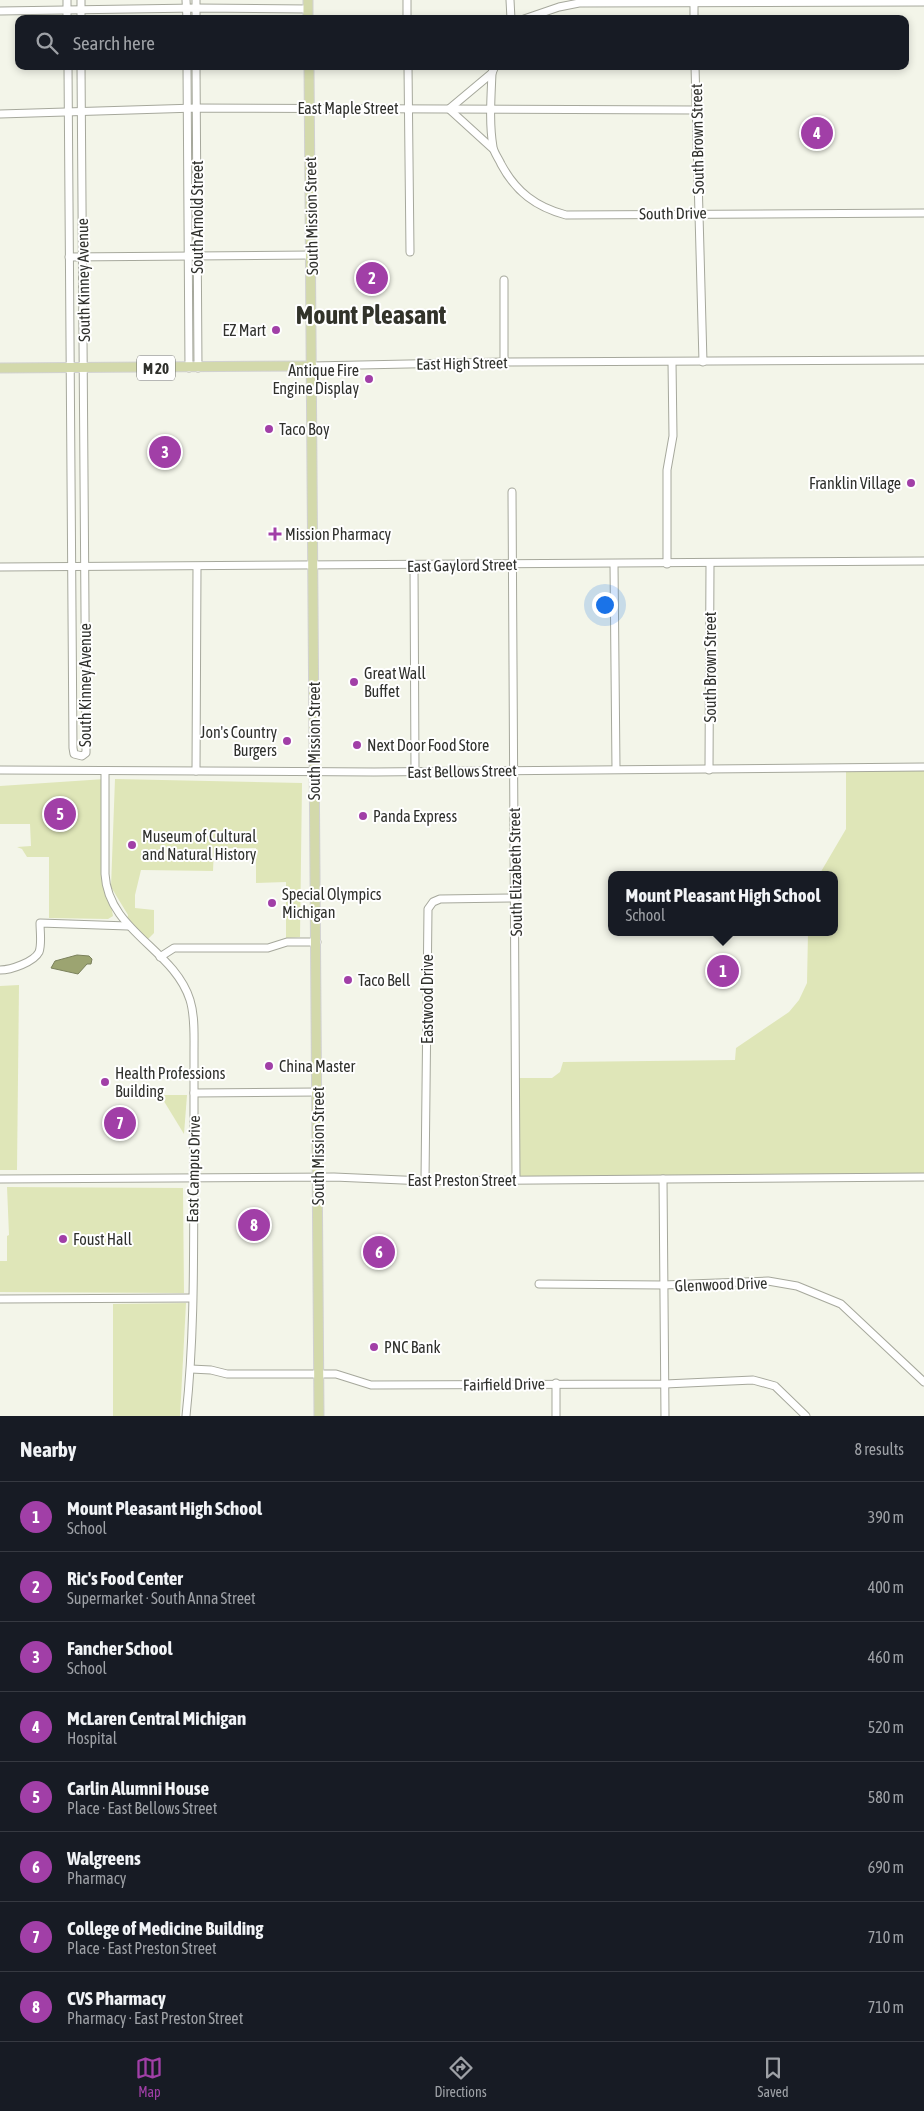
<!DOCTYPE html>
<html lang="en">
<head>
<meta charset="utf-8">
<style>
	:root { --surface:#171b24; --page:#20242c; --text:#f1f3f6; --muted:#9ea1a6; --line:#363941; --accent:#a13fa7 }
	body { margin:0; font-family:"Asap Condensed",sans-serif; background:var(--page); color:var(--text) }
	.you { position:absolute; left:604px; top:604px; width:18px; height:18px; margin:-12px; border:4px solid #fff; border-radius:50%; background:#1a73e8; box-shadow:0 0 0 8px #1a73e833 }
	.badge { display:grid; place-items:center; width:32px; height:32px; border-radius:50%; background:var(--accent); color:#fff; font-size:16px; font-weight:700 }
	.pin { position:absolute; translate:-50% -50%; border:2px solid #fff; box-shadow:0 1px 5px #0006 }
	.popup { position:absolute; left:608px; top:871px; width:230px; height:65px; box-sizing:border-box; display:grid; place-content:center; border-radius:10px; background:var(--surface); filter:drop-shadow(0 1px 4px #0005); font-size:16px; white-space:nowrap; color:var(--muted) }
	.popup b { font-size:19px; color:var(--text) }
	.popup::after { content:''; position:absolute; left:50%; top:100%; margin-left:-10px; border:10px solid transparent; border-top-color:var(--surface) }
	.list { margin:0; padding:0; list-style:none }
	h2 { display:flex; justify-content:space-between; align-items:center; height:65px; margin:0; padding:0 20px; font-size:21px }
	h2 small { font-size:16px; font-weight:400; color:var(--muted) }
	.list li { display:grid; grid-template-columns:32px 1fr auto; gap:15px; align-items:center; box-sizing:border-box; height:70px; padding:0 20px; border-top:1px solid var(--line) }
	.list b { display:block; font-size:19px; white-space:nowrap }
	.list p { margin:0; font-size:16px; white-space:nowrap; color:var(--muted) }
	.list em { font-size:16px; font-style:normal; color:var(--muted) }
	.icon { flex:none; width:28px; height:28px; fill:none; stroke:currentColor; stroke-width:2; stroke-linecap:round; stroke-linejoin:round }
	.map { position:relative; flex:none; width:924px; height:1416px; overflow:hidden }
	.search { position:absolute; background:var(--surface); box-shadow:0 2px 8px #0003; left:15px; right:15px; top:15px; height:55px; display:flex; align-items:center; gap:12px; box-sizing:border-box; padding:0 18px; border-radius:10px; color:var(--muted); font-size:19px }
	.sheet { height:625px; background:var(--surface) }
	nav { display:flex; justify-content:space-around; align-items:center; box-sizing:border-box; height:70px; border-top:1px solid var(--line); background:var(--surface); font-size:14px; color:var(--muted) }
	nav a { display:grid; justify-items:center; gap:2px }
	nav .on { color:var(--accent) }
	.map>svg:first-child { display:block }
</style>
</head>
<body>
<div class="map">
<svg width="924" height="1416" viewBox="0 0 924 1416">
	<rect width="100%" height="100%" fill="#f3f5e9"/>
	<!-- green -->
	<g fill="#dfe6b8">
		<path d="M924,766V1177L516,1180V1078H552L560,1072L563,1062L735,1060L736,1048L789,1012L799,1000L807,983L808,932H834V875H819L846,829V767Z"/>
		<path d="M105,779L104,866L113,916L108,919L49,918V857H27L22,849L17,847L31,846L30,824H0V786Z"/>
		<path d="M115,779L302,783L300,937L286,938V882L256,883V848H214L213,871L141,870L135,895V908L154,910V933L148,939L127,920L128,915L111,887Z"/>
		<path d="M19,985L17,1170H0V986Z"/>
		<path d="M164,1095H187L184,1134L162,1098Z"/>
		<path d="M7,1187L183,1188L184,1293L0,1292V1261H7V1236L9,1235Z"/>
		<path d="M186,1303L180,1416H113V1304Z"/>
	</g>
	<!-- water -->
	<path fill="#9ca471" stroke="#7b815c" d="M77,955L89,956L92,959L91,964H87L78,974L51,968L55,961Z"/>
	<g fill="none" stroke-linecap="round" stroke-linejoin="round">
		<defs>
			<g id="minor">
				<path d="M67,0V19"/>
				<path d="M81,0V19"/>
				<path d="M186,0L187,19"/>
				<path d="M196,0V19"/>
				<path d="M407,0V19"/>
				<path d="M510,0L511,19"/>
				<path d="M694,2V19"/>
				<path d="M0,11L196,8L308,9"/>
				<path d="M524,19L559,7L579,3L924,2"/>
				<path d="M68,66L73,748L74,754L82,756L86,753V748L81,66"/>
				<path d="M187,66L189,368"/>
				<path d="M196,66L198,368"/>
				<path d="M408,66L410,252"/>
				<path d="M495,66L492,73C491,97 489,123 493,147C494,153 499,159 501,164C516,192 536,207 566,215L924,213"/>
				<path d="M695,66L703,362"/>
				<path d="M492,73L449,109L493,149"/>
				<path d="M0,114L196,108L696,110"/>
				<path d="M69,257L312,255"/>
				<path d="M504,280V362"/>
				<path d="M312,366L504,362L924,360"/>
				<path d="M512,492L516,1180"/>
				<path d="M614,564L616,769"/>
				<path d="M667,564V470L673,436L672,362"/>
				<path d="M414,566L415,771"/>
				<path d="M0,567L924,561"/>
				<path d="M0,770L374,772L924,767"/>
				<path d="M709,770L710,564"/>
				<path d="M105,771V874C108,931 174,949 190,1000C195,1016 194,1035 194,1052C194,1080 194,1108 194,1136C193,1229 196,1323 186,1416"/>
				<path d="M196,771L197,568"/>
				<path d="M160,957L174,948H268L287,942H317"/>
				<path d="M0,970C11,970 34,962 39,952C42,944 40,932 40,923L128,926"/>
				<path d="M194,1093L318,1092"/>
				<path d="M0,1179L334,1177L425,1181L924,1177"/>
				<path d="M663,1179L665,1416"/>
				<path d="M425,1181L428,909L433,902L440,899L516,898"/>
				<path d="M539,1284L663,1285L768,1281L797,1286L841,1304L924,1382"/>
				<path d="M0,1299L192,1298"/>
				<path d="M191,1369L211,1370L227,1374H336L371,1385L665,1384L753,1380L775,1386L806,1416"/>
				<path d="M556,1416V1383"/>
			</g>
			<g id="major">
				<path d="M308,0V19"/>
				<path d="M309,66L319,1416"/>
				<path d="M0,368L312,366"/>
			</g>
		</defs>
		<!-- minor casing -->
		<use href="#minor" stroke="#a6a89c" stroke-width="9"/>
		<!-- major casing -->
		<use href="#major" stroke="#d1d1d1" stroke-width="11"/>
		<!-- minor -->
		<use href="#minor" stroke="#fff" stroke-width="7"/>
		<!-- major -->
		<use href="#major" stroke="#d3d9ab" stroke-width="9"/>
	</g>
	<!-- markers -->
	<g fill="#a13fa7" stroke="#fff" stroke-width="2">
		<circle cx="276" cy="330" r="5"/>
		<circle cx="369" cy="379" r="5"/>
		<circle cx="269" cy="429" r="5"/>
		<circle cx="911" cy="483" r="5"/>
		<path d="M272.5 526.5h5v5h5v5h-5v5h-5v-5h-5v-5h5z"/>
		<circle cx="354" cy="682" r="5"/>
		<circle cx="287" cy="741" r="5"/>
		<circle cx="357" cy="745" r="5"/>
		<circle cx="363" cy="816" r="5"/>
		<circle cx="132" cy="845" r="5"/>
		<circle cx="272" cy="903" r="5"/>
		<circle cx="348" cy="980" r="5"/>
		<circle cx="269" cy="1066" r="5"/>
		<circle cx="105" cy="1082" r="5"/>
		<circle cx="63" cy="1239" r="5"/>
		<circle cx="374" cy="1347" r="5"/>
	</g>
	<g text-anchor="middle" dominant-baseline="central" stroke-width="4" stroke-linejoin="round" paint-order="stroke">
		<!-- shield labels -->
		<rect fill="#fff" stroke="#6d6e6b" stroke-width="1" x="137" y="355.5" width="38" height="25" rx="4"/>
		<g font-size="15" font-weight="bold" fill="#2f302c">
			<text x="156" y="368">M 20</text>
		</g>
		<!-- street labels -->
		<g font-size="16" fill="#2f302c" stroke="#fff">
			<text x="348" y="108">East Maple Street</text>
			<text transform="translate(697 139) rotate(-91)">South Brown Street</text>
			<text transform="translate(673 213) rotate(-1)">South Drive</text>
			<text transform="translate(311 216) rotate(-91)">South Mission Street</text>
			<text transform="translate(197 217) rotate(-90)">South Arnold Street</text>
			<text transform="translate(83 280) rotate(-91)">South Kinney Avenue</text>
			<text transform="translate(462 363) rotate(-1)">East High Street</text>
			<text transform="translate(462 565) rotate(-1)">East Gaylord Street</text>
			<text transform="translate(710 667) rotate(-90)">South Brown Street</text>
			<text transform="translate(85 685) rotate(-90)">South Kinney Avenue</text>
			<text transform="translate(314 741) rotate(-90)">South Mission Street</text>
			<text transform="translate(462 771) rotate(-1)">East Bellows Street</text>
			<text transform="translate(515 872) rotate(-91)">South Elizabeth Street</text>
			<text transform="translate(427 999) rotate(-90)">Eastwood Drive</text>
			<text transform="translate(318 1146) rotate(-90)">South Mission Street</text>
			<text transform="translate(193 1169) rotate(-89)">East Campus Drive</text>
			<text x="462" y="1180">East Preston Street</text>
			<text transform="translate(721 1284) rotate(-2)">Glenwood Drive</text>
			<text transform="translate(504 1384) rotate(-1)">Fairfield Drive</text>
		</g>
		<!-- poi labels -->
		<g font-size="16" fill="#2f302c" stroke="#fff" text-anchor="start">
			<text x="266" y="330" text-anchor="end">EZ Mart</text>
			<text x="359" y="370" text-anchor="end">Antique Fire<tspan x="359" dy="18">Engine Display</tspan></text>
			<text x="279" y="429">Taco Boy</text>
			<text x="901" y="483" text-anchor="end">Franklin Village</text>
			<text x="285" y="534">Mission Pharmacy</text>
			<text x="364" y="673">Great Wall<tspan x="364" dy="18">Buffet</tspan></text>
			<text x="277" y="732" text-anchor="end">Jon's Country<tspan x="277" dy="18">Burgers</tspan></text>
			<text x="367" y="745">Next Door Food Store</text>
			<text x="373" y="816">Panda Express</text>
			<text x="142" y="836">Museum of Cultural<tspan x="142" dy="18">and Natural History</tspan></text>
			<text x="282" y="894">Special Olympics<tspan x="282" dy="18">Michigan</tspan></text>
			<text x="358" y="980">Taco Bell</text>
			<text x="279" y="1066">China Master</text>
			<text x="115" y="1073">Health Professions<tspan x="115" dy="18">Building</tspan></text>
			<text x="73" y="1239">Foust Hall</text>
			<text x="384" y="1347">PNC Bank</text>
		</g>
		<!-- town labels -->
		<g font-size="26" font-weight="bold" fill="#32332a" stroke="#fff">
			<text x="371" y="315">Mount Pleasant</text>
		</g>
	</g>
</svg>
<div class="you"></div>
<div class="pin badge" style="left:723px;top:971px">1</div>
<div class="popup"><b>Mount Pleasant High School</b>School</div>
<div class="pin badge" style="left:372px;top:278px">2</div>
<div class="pin badge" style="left:165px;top:452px">3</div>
<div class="pin badge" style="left:817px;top:133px">4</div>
<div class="pin badge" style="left:60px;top:814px">5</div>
<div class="pin badge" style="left:379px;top:1252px">6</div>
<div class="pin badge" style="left:120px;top:1123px">7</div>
<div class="pin badge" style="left:254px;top:1225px">8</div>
<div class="search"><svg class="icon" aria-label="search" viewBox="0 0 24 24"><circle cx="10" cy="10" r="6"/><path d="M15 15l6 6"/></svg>Search here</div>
</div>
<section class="sheet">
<h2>Nearby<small>8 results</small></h2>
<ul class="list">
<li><span class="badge">1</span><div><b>Mount Pleasant High School</b><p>School</p></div><em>390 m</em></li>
<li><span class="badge">2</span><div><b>Ric's Food Center</b><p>Supermarket · South Anna Street</p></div><em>400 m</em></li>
<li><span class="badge">3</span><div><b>Fancher School</b><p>School</p></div><em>460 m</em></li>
<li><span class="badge">4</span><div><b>McLaren Central Michigan</b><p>Hospital</p></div><em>520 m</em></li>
<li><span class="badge">5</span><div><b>Carlin Alumni House</b><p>Place · East Bellows Street</p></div><em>580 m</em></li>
<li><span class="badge">6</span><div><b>Walgreens</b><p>Pharmacy</p></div><em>690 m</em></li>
<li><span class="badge">7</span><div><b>College of Medicine Building</b><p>Place · East Preston Street</p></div><em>710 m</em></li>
<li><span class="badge">8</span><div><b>CVS Pharmacy</b><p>Pharmacy · East Preston Street</p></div><em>710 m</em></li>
</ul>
</section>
<nav>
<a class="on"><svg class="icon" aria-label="map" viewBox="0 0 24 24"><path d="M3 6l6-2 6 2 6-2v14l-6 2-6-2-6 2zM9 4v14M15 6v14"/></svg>Map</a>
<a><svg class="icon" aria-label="directions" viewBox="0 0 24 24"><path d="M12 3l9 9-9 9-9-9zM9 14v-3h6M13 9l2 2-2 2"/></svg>Directions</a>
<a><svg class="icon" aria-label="saved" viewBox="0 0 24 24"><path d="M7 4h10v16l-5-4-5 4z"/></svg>Saved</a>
</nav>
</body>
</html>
